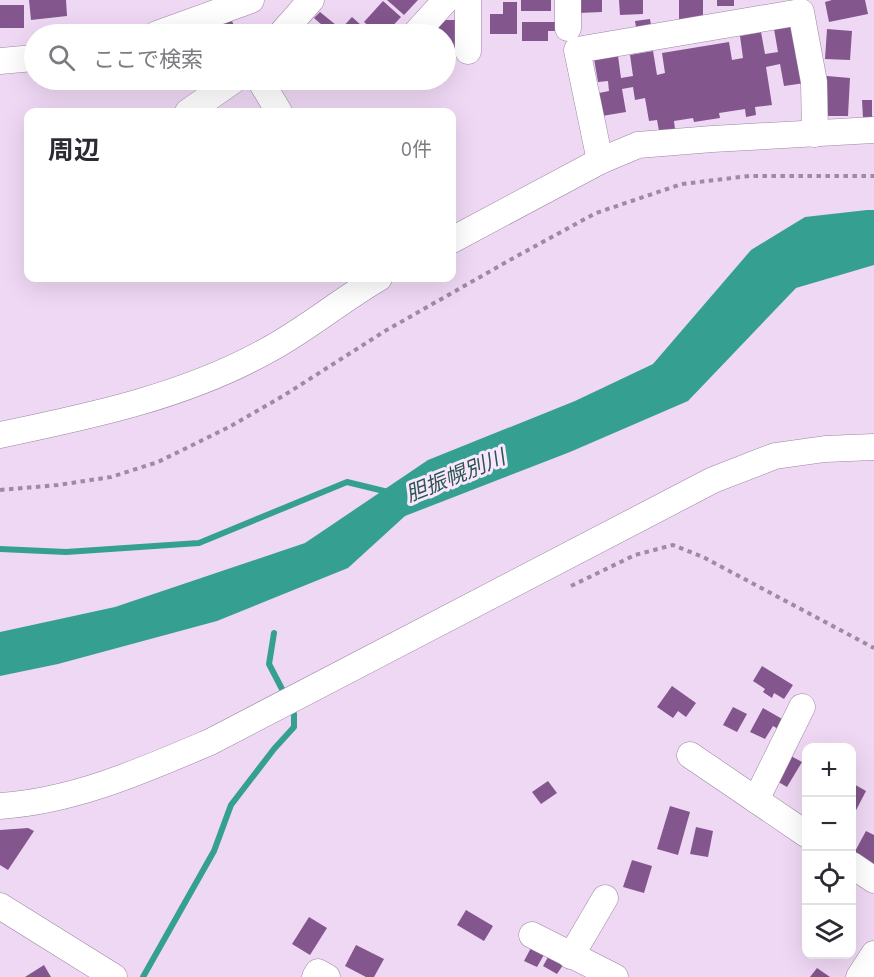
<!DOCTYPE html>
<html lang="ja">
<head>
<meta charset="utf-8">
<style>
	:root { --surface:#fff; --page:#f2f2f3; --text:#2b2b33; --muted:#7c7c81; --line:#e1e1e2 }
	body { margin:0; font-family:Ubuntu,"Noto Sans JP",sans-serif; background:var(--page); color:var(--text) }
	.controls { position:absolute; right:18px; bottom:18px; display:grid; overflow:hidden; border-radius:12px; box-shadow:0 6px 24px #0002 }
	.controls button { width:54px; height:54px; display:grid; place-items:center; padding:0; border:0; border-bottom:2px solid var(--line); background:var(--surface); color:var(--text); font:30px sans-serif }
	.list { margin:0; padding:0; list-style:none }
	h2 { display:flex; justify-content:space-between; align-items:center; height:78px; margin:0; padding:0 24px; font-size:26px }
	h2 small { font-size:20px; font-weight:400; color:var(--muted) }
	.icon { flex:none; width:33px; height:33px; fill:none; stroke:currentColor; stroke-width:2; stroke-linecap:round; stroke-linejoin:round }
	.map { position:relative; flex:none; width:874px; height:977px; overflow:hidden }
	.search { position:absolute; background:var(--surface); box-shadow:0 6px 24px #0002; left:24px; top:24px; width:432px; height:66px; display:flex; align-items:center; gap:15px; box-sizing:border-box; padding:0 21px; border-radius:33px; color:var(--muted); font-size:22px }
	.panel { position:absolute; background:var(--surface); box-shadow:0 6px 24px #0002; left:24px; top:108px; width:432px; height:174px; border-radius:12px }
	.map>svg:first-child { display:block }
</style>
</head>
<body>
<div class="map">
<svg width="874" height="977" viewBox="0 0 874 977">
	<rect width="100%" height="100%" fill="#efd8f4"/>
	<!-- water -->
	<path fill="#35a092" d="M867,210H874V265L796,288L688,401L570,452L405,516L348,568L217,621L58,664L0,676V632L115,607L305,543L428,460L575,401L653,364L751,250L805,217Z"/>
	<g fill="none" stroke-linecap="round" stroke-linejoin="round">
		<!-- stream -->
		<g stroke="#35a092" stroke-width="6">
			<path d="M0,549L66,552L199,543L347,482L388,492"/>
			<path d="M274,633L269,664L282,689"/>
			<path d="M143,977L214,851L231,805L274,749L294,727V714"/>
		</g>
	</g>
	<!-- building -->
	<g fill="#83568d">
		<path d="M29,0H66L67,16L31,20Z"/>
		<path d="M387,0H418L404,15Z"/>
		<rect x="521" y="0" width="30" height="11"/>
		<path d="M577,0H602V12L578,13Z"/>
		<path d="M619,0H643V14L620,15Z"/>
		<rect x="679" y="0" width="24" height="20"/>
		<rect x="717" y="0" width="17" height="6"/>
		<path d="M832,0H865L868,14L829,22L825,2Z"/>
		<path d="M383,1L401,17L385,34H378L364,22Z"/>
		<path d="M503,2H517V34H490V14H503Z"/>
		<rect x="0" y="5" width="24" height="23"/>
		<path d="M320,12L336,25L330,32L314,18Z"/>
		<path d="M352,17L371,34H342L339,31Z"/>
		<path d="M650,19L651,25L636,27L635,21Z"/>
		<path d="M439,20H458L459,50H446V34H432V27Z"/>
		<path d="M232,21L235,28L241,25L244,34H204L203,30Z"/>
		<path d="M522,22H558V31H548V41H522Z"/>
		<path d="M796,25L805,83L784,86L780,64L766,67L772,105L755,107L756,115L746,117L745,109L719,113L720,118L694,122L693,118L674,121L675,129L659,131L657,120L649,121L645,98L635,100L633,87L622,89L626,112L602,116L599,93L609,91L608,81L598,82L594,59L618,56L621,78L633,76L630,55L653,51L657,75L665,73L662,53L729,42L732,60L743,58L740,36L761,32L765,54L778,52L774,29Z"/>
		<path d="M827,29L852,31L850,60L825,59Z"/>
		<path d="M827,76L850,78L848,116H825Z"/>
		<path d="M862,100H872V117L863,118Z"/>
		<path d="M762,666L793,685L784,699L774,693L772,698L763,692L765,689L753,681Z"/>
		<path d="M672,686L696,703L686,717L678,711L673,718L657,707Z"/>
		<path d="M733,707L747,714L737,732L723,725Z"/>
		<path d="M763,708L784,720L780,730L773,726L765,739L750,732Z"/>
		<path d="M789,755L802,762L787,787L775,780Z"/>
		<path d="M548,781L557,793L541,804L532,792Z"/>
		<path d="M852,783L866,791L852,818Z"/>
		<path d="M670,806L690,812L678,855L657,849Z"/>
		<path d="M696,827L713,831L708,857L690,854Z"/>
		<path d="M28,828L34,831L8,870L0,865V830Z"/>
		<path d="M866,831L874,835V866L853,855Z"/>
		<path d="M632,860L652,866L644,893L623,887Z"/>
		<path d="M466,910L493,926L484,941L457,925Z"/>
		<path d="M309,917L327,928L310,955L292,944Z"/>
		<path d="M356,945L384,959L374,977H366L345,966Z"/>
		<path d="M532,946L545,953L537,967L524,961Z"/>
		<path d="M552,950L567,959L557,974L543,966Z"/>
		<path d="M44,965L51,977H25Z"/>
		<path d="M817,968L830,977H810Z"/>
	</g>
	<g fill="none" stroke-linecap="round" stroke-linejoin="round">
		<defs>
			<g id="minor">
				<path d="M568,28V0"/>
				<path d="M157,34L251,0"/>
				<path d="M281,34L311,0"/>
				<path d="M415,34L446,0"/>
				<path d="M468,51V0"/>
				<path d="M0,61L34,58"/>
				<path d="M260,80L279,112"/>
				<path d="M188,112L234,80"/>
				<path d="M600,161L577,50L801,12L814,82L815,134"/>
				<path d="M452,240L600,161L638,145L712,139L874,130"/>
				<path d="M0,435C91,416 186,396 268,350C307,329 341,300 379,278"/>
				<path d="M690,755L806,834"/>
				<path d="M756,800L802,707"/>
				<path d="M0,806C74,801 142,771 210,742L713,480L775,456L825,449L874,447"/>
				<path d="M852,865L874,880"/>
				<path d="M0,906L114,977"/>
				<path d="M532,935L615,977"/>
				<path d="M571,956L605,898"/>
				<path d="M315,977L318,972L327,977"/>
				<path d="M859,977L874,954"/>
			</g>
		</defs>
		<!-- minor casing -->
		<use href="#minor" stroke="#9b86a0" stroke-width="27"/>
		<!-- path -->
		<g stroke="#9d8ca0" stroke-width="4" stroke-dasharray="4.5 4.5" stroke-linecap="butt">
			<path d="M0,490L58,485L111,477L158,462L229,427L283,396L385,331L517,256L596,213L682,184L749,176H874"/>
			<path d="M571,586L635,555L673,545L703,557L874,648"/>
		</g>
		<!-- minor -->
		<use href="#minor" stroke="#fff" stroke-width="26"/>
	</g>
	<g text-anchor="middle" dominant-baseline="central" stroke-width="6" stroke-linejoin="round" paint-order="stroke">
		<!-- water labels -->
		<g font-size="21" font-style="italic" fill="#29564f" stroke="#fae7fe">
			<text transform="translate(455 475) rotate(-22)">胆振幌別川</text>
		</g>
	</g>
</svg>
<div class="controls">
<button>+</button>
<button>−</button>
<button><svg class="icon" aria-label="locate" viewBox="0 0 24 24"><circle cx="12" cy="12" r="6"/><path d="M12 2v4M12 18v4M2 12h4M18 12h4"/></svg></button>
<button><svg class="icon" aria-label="layers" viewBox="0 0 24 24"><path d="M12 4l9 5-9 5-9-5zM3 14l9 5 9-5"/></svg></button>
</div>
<div class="search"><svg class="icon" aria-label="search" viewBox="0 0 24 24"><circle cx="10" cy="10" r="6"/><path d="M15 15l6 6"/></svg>ここで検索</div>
<section class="panel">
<h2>周辺<small>0件</small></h2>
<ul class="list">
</ul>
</section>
</div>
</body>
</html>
